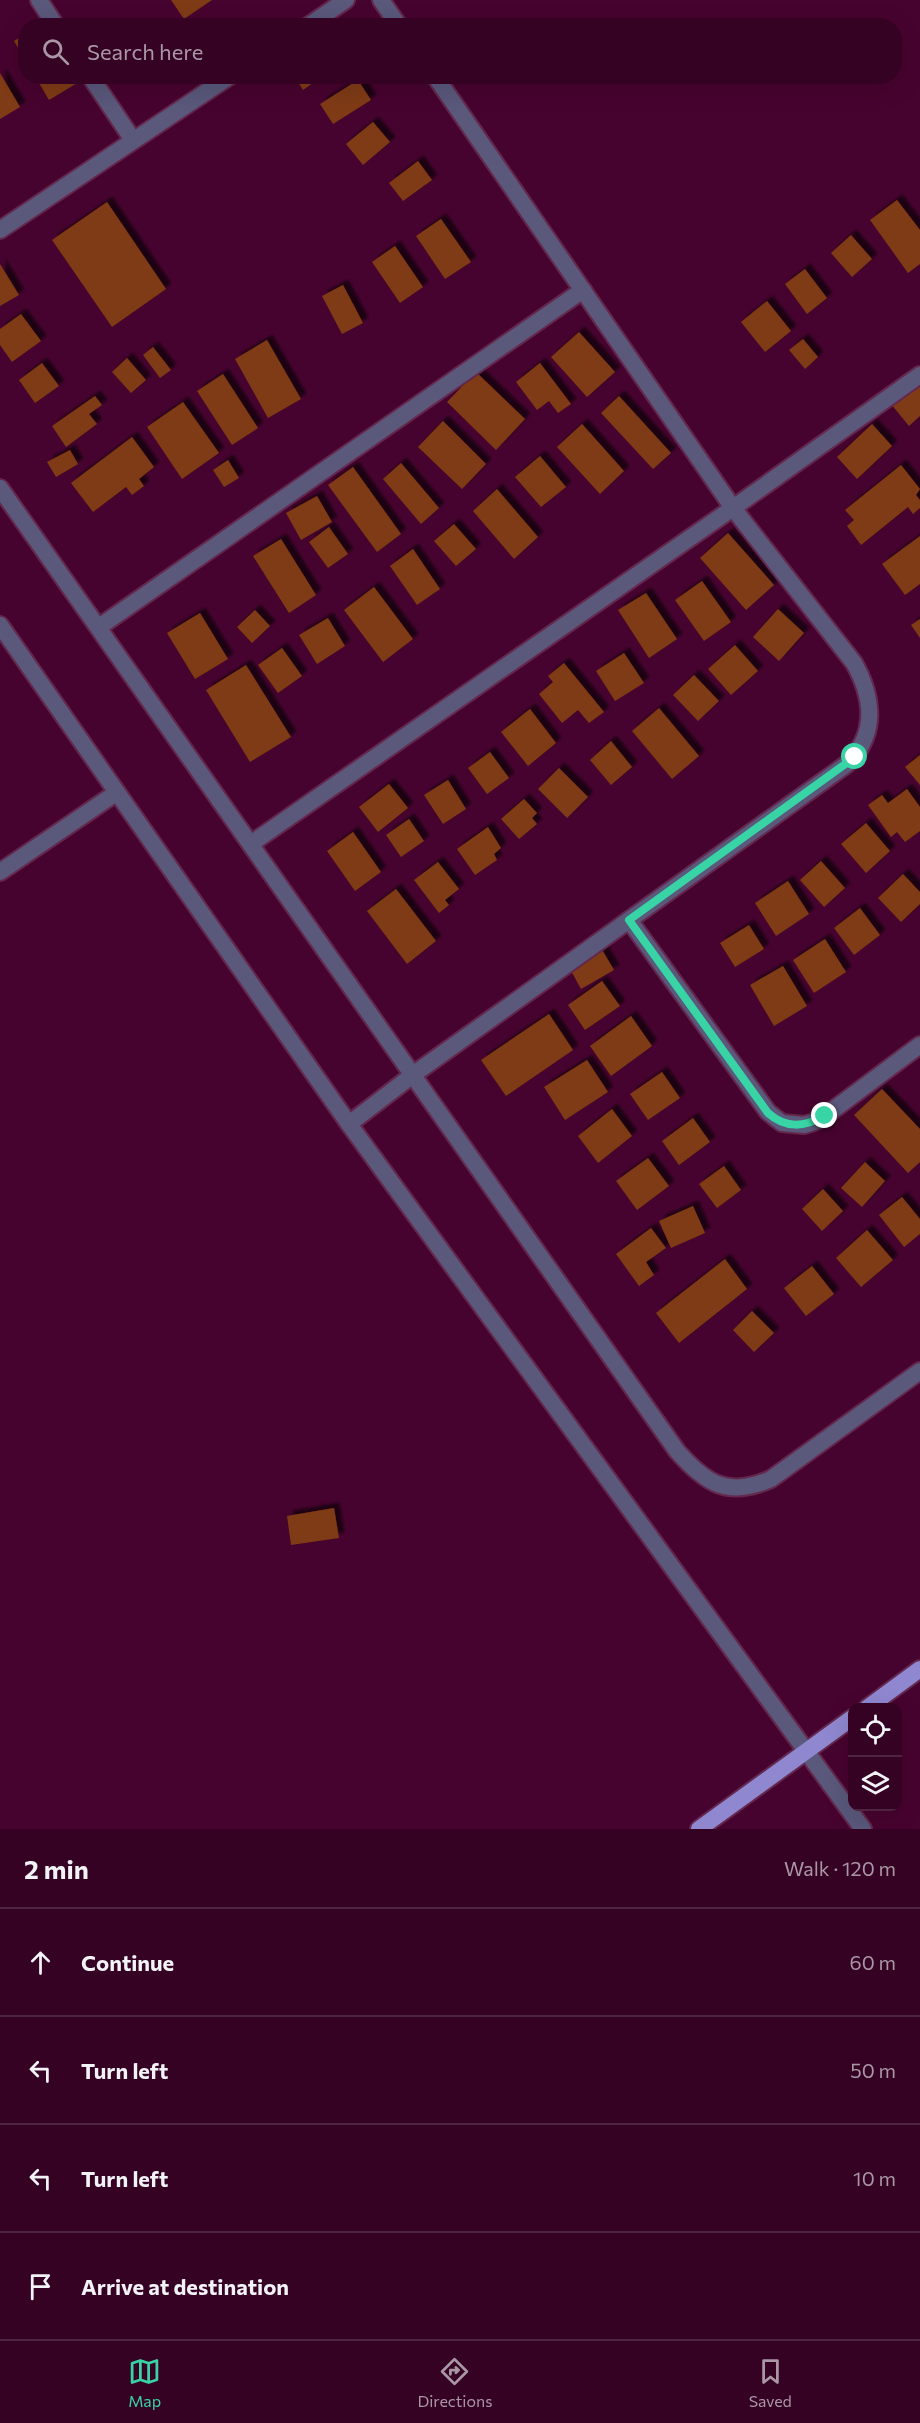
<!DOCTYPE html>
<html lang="en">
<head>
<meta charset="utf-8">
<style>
	:root { --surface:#350223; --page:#401030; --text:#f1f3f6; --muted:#aa97a6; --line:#4f2441; --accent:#39d4a5 }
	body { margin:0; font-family:Commissioner,sans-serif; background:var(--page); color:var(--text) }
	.controls { position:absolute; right:18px; bottom:18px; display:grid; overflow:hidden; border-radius:12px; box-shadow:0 6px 24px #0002 }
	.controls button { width:54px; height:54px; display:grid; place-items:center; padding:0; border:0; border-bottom:2px solid var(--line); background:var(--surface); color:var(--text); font:30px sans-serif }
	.stop { position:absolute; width:18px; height:18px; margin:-14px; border:4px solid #39d4a5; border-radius:50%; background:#fff }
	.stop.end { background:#39d4a5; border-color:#fff; box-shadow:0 2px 6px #0008 }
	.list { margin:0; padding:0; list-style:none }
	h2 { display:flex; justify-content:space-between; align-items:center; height:78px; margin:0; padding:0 24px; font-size:26px }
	h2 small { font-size:20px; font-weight:400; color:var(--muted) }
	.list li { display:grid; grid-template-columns:39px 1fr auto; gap:18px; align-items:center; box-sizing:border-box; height:108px; padding:0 24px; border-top:2px solid var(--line) }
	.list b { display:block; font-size:22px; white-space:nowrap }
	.list em { font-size:20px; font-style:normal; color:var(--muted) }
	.icon { flex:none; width:33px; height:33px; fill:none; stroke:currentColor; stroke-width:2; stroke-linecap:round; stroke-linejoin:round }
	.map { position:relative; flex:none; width:920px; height:1829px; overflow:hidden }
	.search { position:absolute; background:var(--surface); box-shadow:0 6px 24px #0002; left:18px; right:18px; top:18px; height:66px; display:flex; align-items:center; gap:15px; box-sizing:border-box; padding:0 21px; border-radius:24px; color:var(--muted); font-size:22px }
	.sheet { height:510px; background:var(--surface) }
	nav { display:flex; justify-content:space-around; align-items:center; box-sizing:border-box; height:84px; border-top:2px solid var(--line); background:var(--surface); font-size:16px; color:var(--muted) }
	nav a { display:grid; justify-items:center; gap:3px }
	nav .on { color:var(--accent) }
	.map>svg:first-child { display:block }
</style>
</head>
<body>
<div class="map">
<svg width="920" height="1829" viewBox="0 0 920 1829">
	<defs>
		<filter id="shadow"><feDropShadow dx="5.5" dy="-5.5" stdDeviation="1.5" flood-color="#0009"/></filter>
	</defs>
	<rect width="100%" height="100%" fill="#47032f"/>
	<!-- building -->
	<g fill="#7f3b12" filter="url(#shadow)">
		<path d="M171,0H212L184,19Z"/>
		<path d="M26,34V60L14,41Z"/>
		<path d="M0,73L20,107L0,119Z"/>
		<path d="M35,76H75L79,82L49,100Z"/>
		<path d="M294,76H323L303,90Z"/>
		<path d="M358,80L371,100L333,124L320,104Z"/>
		<path d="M373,122L390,142L363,165L346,144Z"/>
		<path d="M418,161L432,180L403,201L389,183Z"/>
		<path d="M897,200L920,230V264L908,273L870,220Z"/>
		<path d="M107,202L166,289L112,327L52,240Z"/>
		<path d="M441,219L471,262L445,279L416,236Z"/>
		<path d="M851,235L872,259L852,277L831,253Z"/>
		<path d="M395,246L423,287L400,303L372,262Z"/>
		<path d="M0,264L19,295L0,306Z"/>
		<path d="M805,269L827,298L807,314L785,284Z"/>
		<path d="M343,285L363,323L342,334L322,296Z"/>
		<path d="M767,301L791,331L765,352L741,322Z"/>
		<path d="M21,314L41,341L12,362L0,345V329Z"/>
		<path d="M579,332L615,372L587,397L551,357Z"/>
		<path d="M803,339L818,357L805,369L789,350Z"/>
		<path d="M267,340L301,399L268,418L235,359Z"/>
		<path d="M153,347L171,370L160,378L143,355Z"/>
		<path d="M127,358L146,380L131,393L112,372Z"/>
		<path d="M42,363L59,386L35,403L19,380Z"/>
		<path d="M540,363L571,404L558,413L549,401L537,410L516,382Z"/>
		<path d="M476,372L525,419L496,450L447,402Z"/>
		<path d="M223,374L258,428L232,445L197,391Z"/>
		<path d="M920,381V416L909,426L891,404Z"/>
		<path d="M95,396L102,405L89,414L97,424L66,447L52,426Z"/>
		<path d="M619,396L671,453L653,469L601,413Z"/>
		<path d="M183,402L219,453L182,479L147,427Z"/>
		<path d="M443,421L486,464L462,489L418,447Z"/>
		<path d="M582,424L624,471L600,494L557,447Z"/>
		<path d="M872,424L892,446L857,479L837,457Z"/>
		<path d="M132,437L154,467L139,479L144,486L132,495L126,487L93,512L71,483Z"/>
		<path d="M70,450L78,464L56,477L47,462Z"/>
		<path d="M540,456L566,487L541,507L515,477Z"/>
		<path d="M228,460L239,478L224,487L213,470Z"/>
		<path d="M401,463L439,508L421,524L383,479Z"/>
		<path d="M901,465L920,489L916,495L920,500V508L913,514L908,507L861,545L847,526L854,520L845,510Z"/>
		<path d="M353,467L401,534L377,552L328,485Z"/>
		<path d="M497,489L538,537L514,559L473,511Z"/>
		<path d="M317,496L332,522L301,540L286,513Z"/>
		<path d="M454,524L476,549L456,566L434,541Z"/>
		<path d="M329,527L348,554L328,568L309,542Z"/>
		<path d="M728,533L774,585L746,610L700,558Z"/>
		<path d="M920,536V584L905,595L882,564Z"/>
		<path d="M281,539L316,595L289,613L253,556Z"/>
		<path d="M413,549L440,589L417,605L390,566Z"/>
		<path d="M702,581L731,622L704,641L675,600Z"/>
		<path d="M374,587L413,639L383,662L344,610Z"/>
		<path d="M646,593L677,639L649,658L618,610Z"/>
		<path d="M778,609L804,633L779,661L753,637Z"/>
		<path d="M255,610L270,626L252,643L237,627Z"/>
		<path d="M200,613L228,659L195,679L167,633Z"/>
		<path d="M328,618L345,646L317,664L299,635Z"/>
		<path d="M920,619V638L911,625Z"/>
		<path d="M735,645L758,671L731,695L708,669Z"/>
		<path d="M282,648L302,676L278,693L258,665Z"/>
		<path d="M624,653L644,683L615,701L596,671Z"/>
		<path d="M564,663L604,712L589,723L578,710L562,723L539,694L553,682L548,676Z"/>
		<path d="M246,665L291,737L250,762L206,690Z"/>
		<path d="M694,675L719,701L698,721L673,695Z"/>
		<path d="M659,708L699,756L672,779L632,731Z"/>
		<path d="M530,709L556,743L528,766L501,732Z"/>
		<path d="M611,741L632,767L611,785L590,760Z"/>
		<path d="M490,752L509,778L487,794L468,768Z"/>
		<path d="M920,755V785L905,767Z"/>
		<path d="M559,768L588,797L567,818L538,789Z"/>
		<path d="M448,780L466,809L443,824L424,795Z"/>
		<path d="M389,784L408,808L378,832L359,807Z"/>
		<path d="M907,789L920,807V831L905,842L897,832L891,837L868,805L882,795L888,803Z"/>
		<path d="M524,799L537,813L532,818L537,824L519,839L501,819Z"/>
		<path d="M409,819L424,841L401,857L386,835Z"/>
		<path d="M866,823L890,851L866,873L841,844Z"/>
		<path d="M488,827L501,848L494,854L497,860L475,875L457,849Z"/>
		<path d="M353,832L381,872L355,891L327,851Z"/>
		<path d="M821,861L845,888L824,907L800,880Z"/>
		<path d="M438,862L459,889L445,900L449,905L439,913L414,880Z"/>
		<path d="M903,874L920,892V904L901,922L878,898Z"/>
		<path d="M788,881L809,914L776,936L755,903Z"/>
		<path d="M396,889L436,941L407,964L367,911Z"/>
		<path d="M860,908L880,935L854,955L834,928Z"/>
		<path d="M749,925L764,949L735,967L720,943Z"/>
		<path d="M825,939L846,972L814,993L793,960Z"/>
		<path d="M601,948L614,970L581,989L569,967Z"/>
		<path d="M783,966L807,1006L774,1026L750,985Z"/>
		<path d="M602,981L620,1006L585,1030L568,1005Z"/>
		<path d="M549,1014L573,1050L506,1096L481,1060Z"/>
		<path d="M631,1016L652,1046L611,1076L590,1046Z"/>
		<path d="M587,1060L608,1092L565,1120L544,1087Z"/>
		<path d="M662,1072L680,1098L648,1120L630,1094Z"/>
		<path d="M882,1089L920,1129V1162L908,1173L854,1115Z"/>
		<path d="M612,1109L632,1136L598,1163L578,1136Z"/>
		<path d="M693,1118L710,1142L679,1165L662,1141Z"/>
		<path d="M648,1158L669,1186L637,1210L616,1181Z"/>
		<path d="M865,1162L885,1181L862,1207L841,1188Z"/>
		<path d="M724,1166L741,1190L717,1208L699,1184Z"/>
		<path d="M823,1189L843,1211L822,1231L802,1209Z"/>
		<path d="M902,1197L920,1219V1234L904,1247L879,1215Z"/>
		<path d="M693,1206L705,1233L671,1248L659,1221Z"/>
		<path d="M651,1228L666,1248L646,1262L654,1275L639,1286L616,1254Z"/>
		<path d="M867,1230L893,1260L861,1287L836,1258Z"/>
		<path d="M725,1259L747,1289L679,1343L656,1313Z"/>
		<path d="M812,1266L834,1294L806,1316L784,1288Z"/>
		<path d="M752,1311L774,1333L754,1352L733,1330Z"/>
		<path d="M334,1508L339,1538L291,1545L287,1516Z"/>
	</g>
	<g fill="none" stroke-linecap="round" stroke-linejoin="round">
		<defs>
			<g id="minor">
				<path d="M39,0L56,26"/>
				<path d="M381,0L399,26"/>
				<path d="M308,26L346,0"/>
				<path d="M90,76L133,140"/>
				<path d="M0,230L230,76"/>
				<path d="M0,488L677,1451C706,1484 728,1498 771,1479L920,1371"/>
				<path d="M0,625L349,1124L863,1829"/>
				<path d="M99,627L583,290"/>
				<path d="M252,843L733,508L920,375"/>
				<path d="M0,872L116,793"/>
				<path d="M629,920L768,1112L782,1123L804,1125L814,1122L825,1116L920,1045"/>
				<path d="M349,1124L414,1074L847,764C878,734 873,697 854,663L733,508L435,76"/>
			</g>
			<g id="primary">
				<path d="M867,1708L920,1669"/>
				<path d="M699,1829L852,1718"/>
			</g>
		</defs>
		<!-- minor casing -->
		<use href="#minor" stroke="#64284e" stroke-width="20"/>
		<!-- primary casing -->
		<use href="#primary" stroke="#64284e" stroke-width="20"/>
		<!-- minor -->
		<use href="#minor" stroke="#5a587b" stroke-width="16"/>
		<!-- primary -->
		<use href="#primary" stroke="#8f88d1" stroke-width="16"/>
	</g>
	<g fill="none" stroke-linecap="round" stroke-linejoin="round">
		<!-- route -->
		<path stroke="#39d4a5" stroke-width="8" d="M825,1116C804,1127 786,1129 768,1113L629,920L855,757"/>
	</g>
</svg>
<div class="controls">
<button><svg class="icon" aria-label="locate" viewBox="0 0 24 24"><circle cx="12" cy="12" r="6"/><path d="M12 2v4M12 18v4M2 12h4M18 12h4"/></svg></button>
<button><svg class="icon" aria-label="layers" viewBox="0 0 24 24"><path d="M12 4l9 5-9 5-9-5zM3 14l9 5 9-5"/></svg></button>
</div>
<div class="stop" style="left:855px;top:757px"></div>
<div class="stop end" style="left:825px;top:1116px"></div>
<div class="search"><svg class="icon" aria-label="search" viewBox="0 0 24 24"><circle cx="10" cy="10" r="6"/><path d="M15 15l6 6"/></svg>Search here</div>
</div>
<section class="sheet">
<h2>2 min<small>Walk · 120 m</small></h2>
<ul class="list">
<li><svg class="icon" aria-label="ahead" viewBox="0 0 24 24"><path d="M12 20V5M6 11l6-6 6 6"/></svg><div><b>Continue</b></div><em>60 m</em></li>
<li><svg class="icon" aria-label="left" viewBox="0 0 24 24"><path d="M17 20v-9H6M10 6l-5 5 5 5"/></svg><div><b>Turn left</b></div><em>50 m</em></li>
<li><svg class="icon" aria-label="left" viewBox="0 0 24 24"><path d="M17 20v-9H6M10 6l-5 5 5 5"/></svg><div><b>Turn left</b></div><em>10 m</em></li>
<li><svg class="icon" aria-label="arrive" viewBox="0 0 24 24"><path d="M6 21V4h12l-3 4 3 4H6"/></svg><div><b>Arrive at destination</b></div></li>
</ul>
</section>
<nav>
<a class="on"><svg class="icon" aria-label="map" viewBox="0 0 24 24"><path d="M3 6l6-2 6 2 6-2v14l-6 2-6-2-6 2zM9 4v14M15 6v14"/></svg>Map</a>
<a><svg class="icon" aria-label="directions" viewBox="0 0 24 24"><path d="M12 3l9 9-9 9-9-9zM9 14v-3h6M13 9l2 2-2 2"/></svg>Directions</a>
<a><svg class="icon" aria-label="saved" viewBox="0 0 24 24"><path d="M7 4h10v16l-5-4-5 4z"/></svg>Saved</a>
</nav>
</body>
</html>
